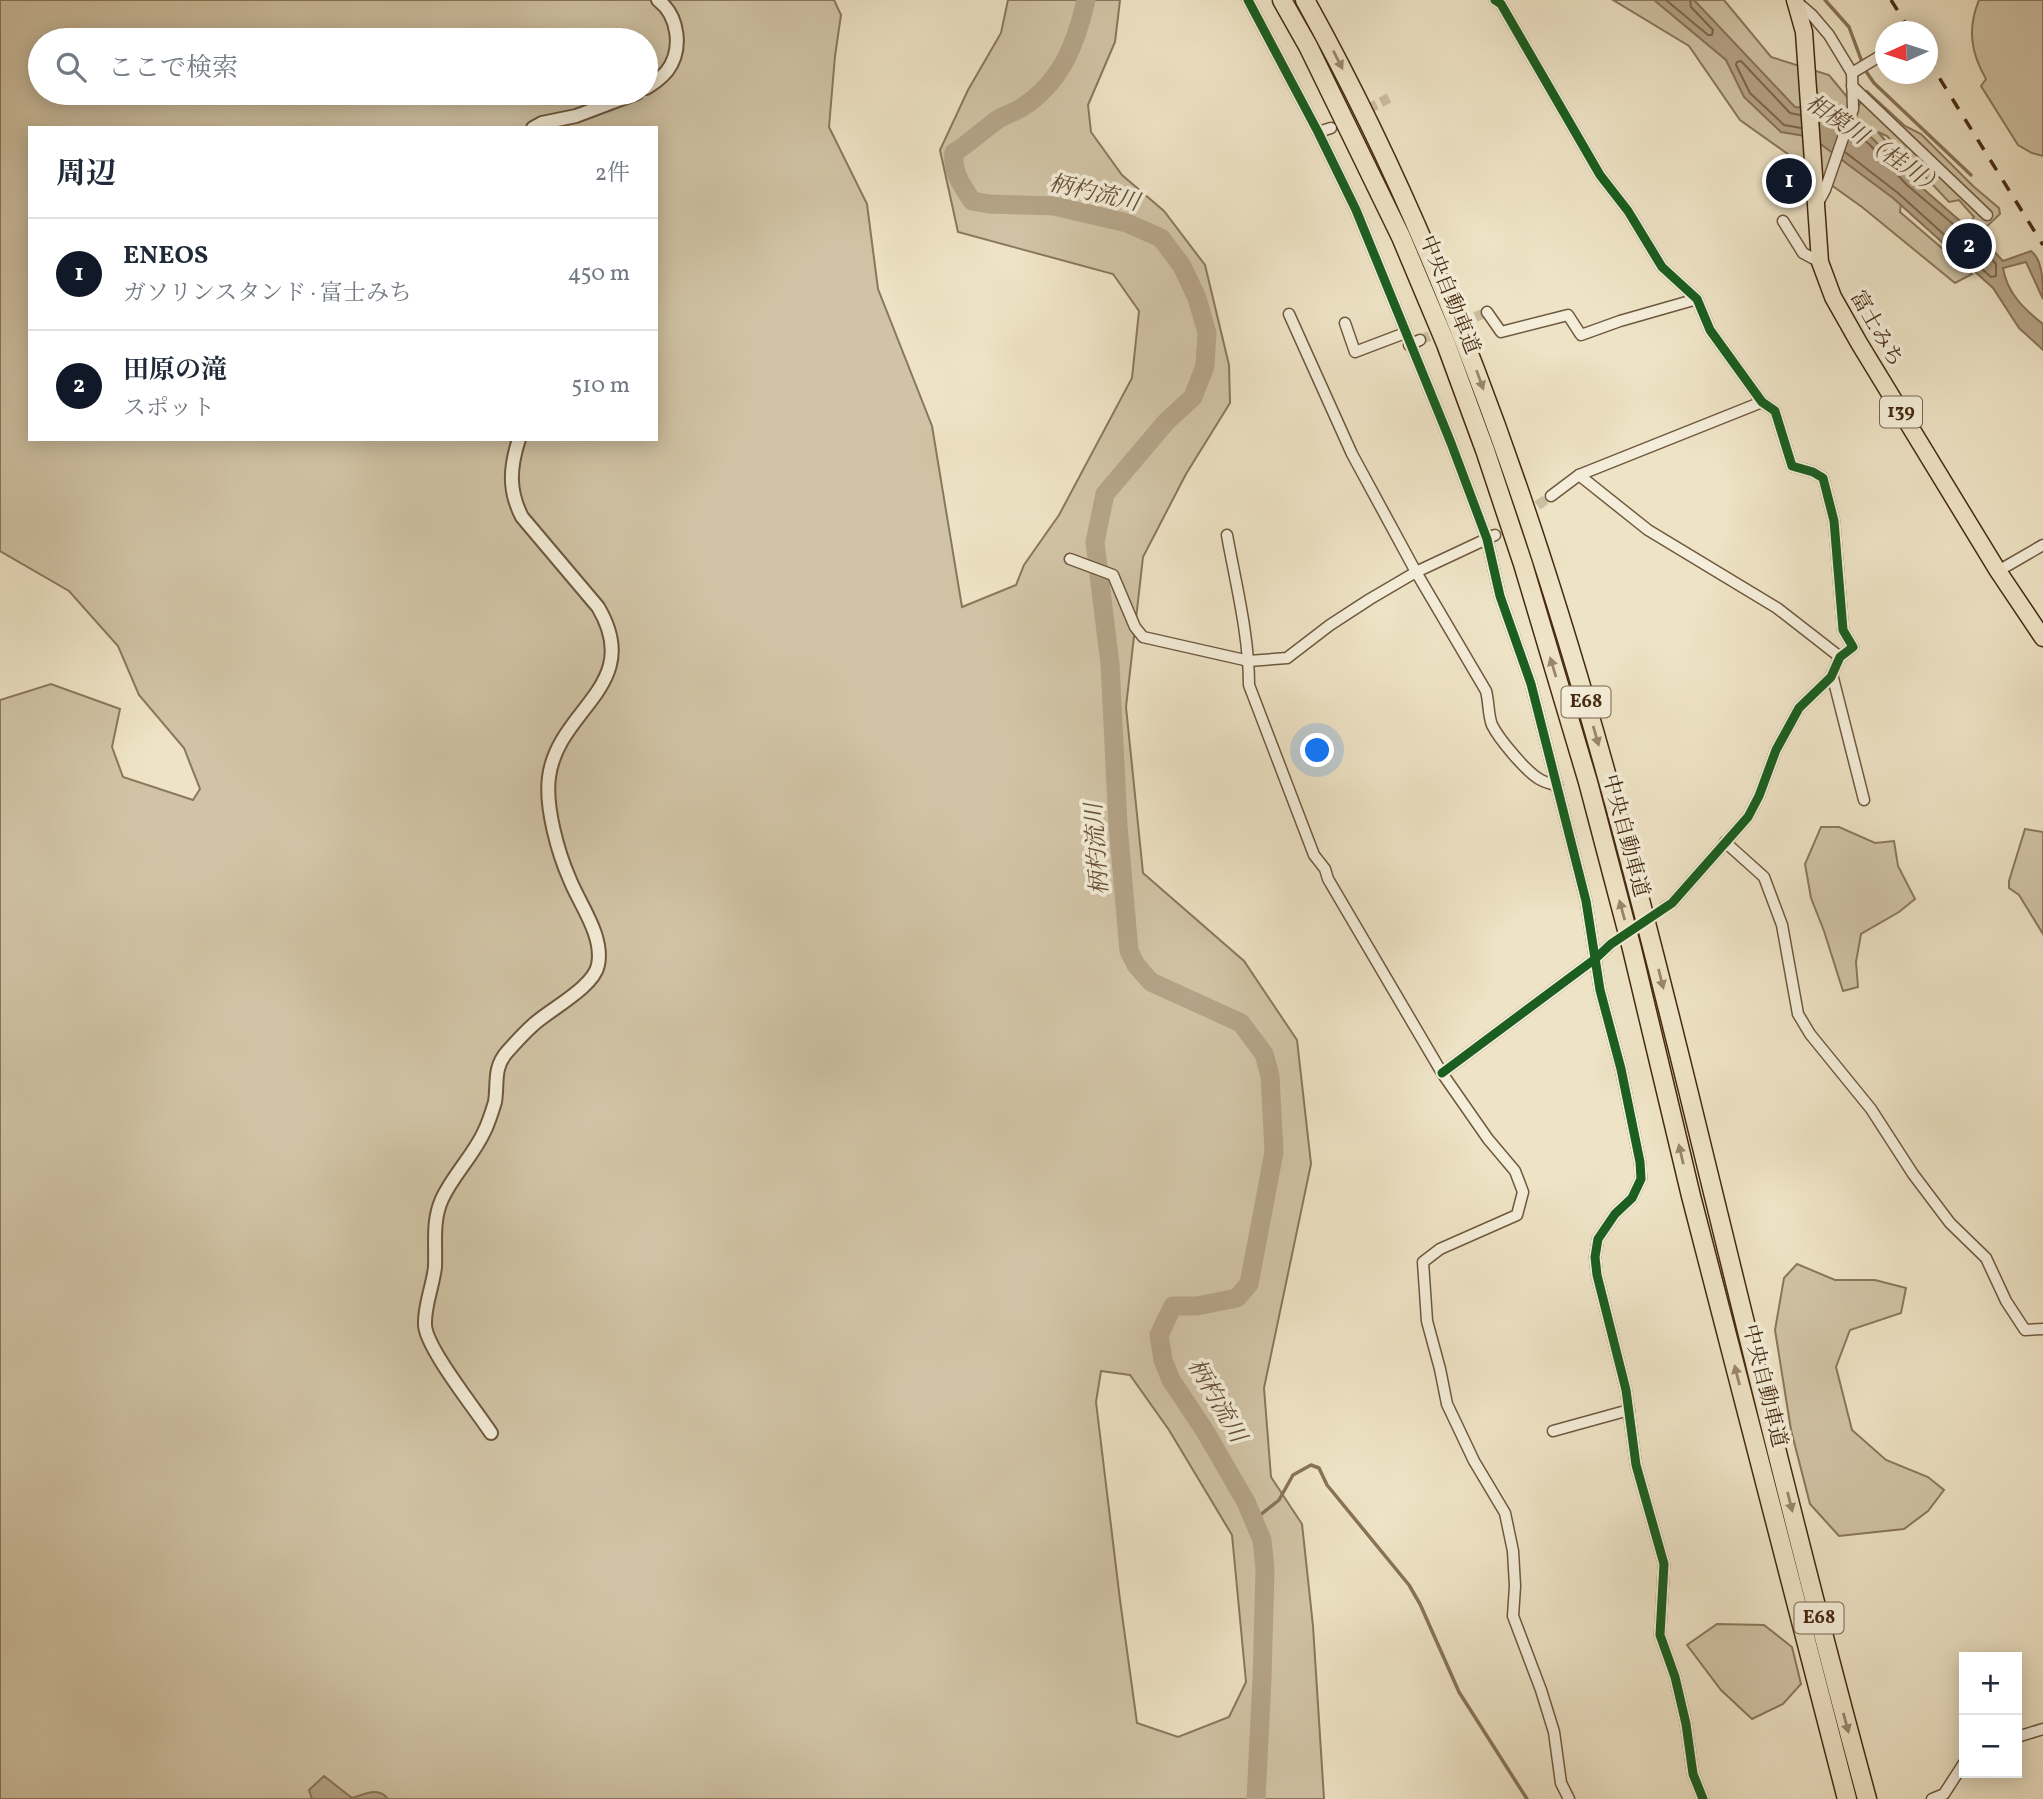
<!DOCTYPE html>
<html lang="ja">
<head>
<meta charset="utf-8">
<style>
	:root { --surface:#fff; --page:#f6f6f7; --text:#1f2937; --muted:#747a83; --line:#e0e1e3; --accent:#111827 }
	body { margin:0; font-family:Vollkorn,"Noto Serif JP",serif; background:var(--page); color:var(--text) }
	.controls { position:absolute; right:21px; bottom:21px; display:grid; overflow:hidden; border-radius:0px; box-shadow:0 4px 18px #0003 }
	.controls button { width:63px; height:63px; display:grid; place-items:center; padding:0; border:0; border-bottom:2px solid var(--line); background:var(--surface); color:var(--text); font:35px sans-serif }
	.compass { position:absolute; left:1875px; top:21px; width:63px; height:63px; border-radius:50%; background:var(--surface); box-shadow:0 4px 18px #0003; rotate:267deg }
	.you { position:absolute; left:1318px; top:751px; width:24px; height:24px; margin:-18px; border:5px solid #fff; border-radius:50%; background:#1a73e8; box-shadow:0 0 0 10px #1a73e833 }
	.badge { display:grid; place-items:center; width:46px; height:46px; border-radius:50%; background:var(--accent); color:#fff; font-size:23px; font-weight:700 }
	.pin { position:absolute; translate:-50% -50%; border:4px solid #fff; box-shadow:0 2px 7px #0006 }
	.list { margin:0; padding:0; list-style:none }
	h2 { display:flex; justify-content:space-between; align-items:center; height:91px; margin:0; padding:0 28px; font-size:30px }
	h2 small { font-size:23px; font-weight:400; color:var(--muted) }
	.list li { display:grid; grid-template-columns:46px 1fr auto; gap:21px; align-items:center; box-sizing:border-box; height:112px; padding:0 28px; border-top:2px solid var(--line) }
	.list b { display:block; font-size:26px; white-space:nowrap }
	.list p { margin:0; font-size:23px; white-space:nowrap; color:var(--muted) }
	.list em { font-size:23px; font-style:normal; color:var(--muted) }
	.icon { flex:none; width:38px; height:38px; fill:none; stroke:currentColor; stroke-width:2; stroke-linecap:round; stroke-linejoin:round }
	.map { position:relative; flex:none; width:2043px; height:1799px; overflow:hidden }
	.search { position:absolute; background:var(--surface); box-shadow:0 4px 18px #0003; left:28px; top:28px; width:630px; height:77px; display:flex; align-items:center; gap:18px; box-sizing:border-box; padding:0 24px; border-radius:38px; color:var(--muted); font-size:26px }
	.panel { position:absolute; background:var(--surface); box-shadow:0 4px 18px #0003; left:28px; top:126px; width:630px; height:315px; border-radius:0px }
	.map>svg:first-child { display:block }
</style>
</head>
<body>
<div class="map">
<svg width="2043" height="1799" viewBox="0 0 2043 1799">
	<rect width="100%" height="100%" fill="#eee3c5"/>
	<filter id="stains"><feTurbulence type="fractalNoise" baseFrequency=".00286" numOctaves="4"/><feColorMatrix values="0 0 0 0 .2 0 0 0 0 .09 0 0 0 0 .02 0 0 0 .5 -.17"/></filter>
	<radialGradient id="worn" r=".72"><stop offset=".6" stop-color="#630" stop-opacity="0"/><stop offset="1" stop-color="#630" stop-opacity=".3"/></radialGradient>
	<!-- green -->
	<g fill="#d1c4a6" stroke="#8b775c" stroke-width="2" fill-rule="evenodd">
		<path d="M0,0H834L841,15L835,56L829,127L867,204L878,289L932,426L962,607L1016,585L1024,565L1059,515L1132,378L1139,311L1113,274L958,232L940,150L968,90L1001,33L1008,0H1120L1115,42L1088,105L1091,132L1122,175L1164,211L1205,265L1229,365L1230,403L1186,474L1143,557L1126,707L1143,873L1244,961L1297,1040L1311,1164L1264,1388L1271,1477L1302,1524L1313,1626L1324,1799H0V700L51,684L120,709L112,747L123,777L193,800L200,789L184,748L139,695L118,646L69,591L0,551ZM40,40H646V93H40ZM30,128H656V439H30ZM1101,1371L1130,1375L1169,1430L1232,1535L1246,1682L1229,1717L1178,1737L1137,1723L1120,1600L1096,1402Z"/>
		<path d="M1613,0H1724L1771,57L1829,75L1857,109L1867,91L1905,126L1921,134L1973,186L1999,208L2000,214L1982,231L1971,221L1974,217L1959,200L1949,202L1887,136L1878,132L1905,164L1900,212L1972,274L1955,283L1862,207L1740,120L1689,46Z"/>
		<path d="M1979,0H2043V156L2032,153L2018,145L1981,86L1986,79C1971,53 1967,29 1979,0Z"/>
		<path d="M1821,827H1839L1875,843L1894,841L1898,866L1915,899L1899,912L1861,934L1856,962L1858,987L1843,991L1824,931L1811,898L1805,864Z"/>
		<path d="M2025,829L2043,832V934L2019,895L2009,888V881Z"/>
		<path d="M1797,1264L1835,1280H1875L1906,1288L1901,1313L1850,1330L1836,1367L1852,1430L1886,1460L1928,1477L1944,1490L1928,1511L1904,1529L1839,1536L1810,1504L1791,1430L1775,1330L1784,1278Z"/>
		<path d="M1717,1624L1764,1625L1792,1647L1801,1684L1783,1704L1752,1719L1721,1690L1687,1645Z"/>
	</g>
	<!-- water -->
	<g fill="#b5a488" stroke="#887358" stroke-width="2">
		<path d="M1654,0H1694L1795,107L1838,111L1873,139L1912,179L1990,247L2003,261L2031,251C2043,260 2043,283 2043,299L2026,262L2003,268C2007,293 2024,309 2043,324V350L2019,328L1993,288L1893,198L1811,137L1781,132L1744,97L1726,60Z"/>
		<path d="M324,1776L352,1798C365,1794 379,1786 388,1799H312L309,1790Z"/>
	</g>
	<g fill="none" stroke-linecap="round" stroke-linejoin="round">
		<!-- shore -->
		<g stroke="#7d674c" stroke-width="2">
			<path d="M1666,0L1708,35H1712L1713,30L1691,7L1690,0"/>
			<path d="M1800,115L1790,113L1741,61L1737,62L1736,65L1750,93L1784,125L1801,128"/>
			<path d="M1845,152L1898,193L1991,277L1996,276V264L1986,252L1907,185L1869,144L1852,131"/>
		</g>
		<!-- stream -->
		<g stroke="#887358" stroke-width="3.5">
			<path d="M1825,0L1849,27L1865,70L1874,83L1971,175"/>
			<path d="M1254,1520L1279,1500L1293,1475L1311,1465L1319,1468L1327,1485L1409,1585L1420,1604L1459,1692L1527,1799"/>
		</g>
		<!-- river -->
		<path stroke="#b5a488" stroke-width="19" d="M1086,0C1076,44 1061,83 1021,108C1013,113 1004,115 997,120C982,131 969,143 954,153C952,173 962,185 972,201L989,204L1054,206L1127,223L1161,238L1182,266L1197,298L1207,333L1205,366L1193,397L1166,422L1105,494L1095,542L1110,664L1118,825L1129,951L1136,965L1151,982L1241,1023L1264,1054L1270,1076L1274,1152L1249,1284L1237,1298L1197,1306H1173L1159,1335L1163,1360L1171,1380L1205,1431L1246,1502L1262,1540L1265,1569L1262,1679L1256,1799"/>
		<!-- minor-tunnel -->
		<g stroke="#ccbea1" stroke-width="10" stroke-dasharray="10 5" stroke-linecap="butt">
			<path d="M1341,123L1389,98"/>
			<path d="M1420,340L1487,312"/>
			<path d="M1525,514L1551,496"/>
			<path d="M1611,944L1664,908"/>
		</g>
		<defs>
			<g id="minor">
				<path d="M1248,0L1318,132L1356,210L1451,443L1487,539L1500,596L1531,684L1586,901L1600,990L1621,1069L1640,1162L1641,1179L1632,1198L1615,1214L1598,1239L1595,1257L1597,1275L1626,1390L1636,1465L1664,1564L1660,1635L1675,1677L1686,1724L1693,1774L1703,1799"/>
				<path d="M1495,0L1501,4L1600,175L1628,211L1662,267L1697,299L1710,330L1762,402L1775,411L1792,466L1813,472L1823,478L1834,521L1843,630L1853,647L1840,657L1831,677L1799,708L1776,750L1759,796L1748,817L1672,903L1664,908"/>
				<path d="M1797,2L1812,15L1829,35L1852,73L1853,109L1825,190L1818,203"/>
				<path d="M1852,73L1885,53"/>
				<path d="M1852,86L1987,215"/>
				<path d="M1318,132L1331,128"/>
				<path d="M1783,221L1803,253L1820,262"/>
				<path d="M1487,312L1501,332L1568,315L1581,335L1620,321L1697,299"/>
				<path d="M1289,314L1352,454L1416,572L1486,691C1489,702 1488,715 1492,725C1499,739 1527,773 1541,780C1546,783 1552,784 1557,785"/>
				<path d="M1345,323L1355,352L1405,333"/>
				<path d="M1409,345L1420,340"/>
				<path d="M1579,475L1648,530L1777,608L1840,657"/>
				<path d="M1551,496L1579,475L1762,402"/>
				<path d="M1227,535C1236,585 1249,635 1249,685L1314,855L1325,869L1328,879L1442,1073L1488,1139L1515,1171L1523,1192L1517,1215L1440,1249L1423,1262L1427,1321L1440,1369L1447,1404L1474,1461L1505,1513L1513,1551L1515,1586L1513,1616L1541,1690L1554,1732L1561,1783L1569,1799"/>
				<path d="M1070,559L1113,575L1135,627L1143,637L1249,661L1287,658L1330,625L1370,599L1416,572L1495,535"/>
				<path d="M1998,571L2043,545"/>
				<path d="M1832,674L1864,800"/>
				<path d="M1725,842L1764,877L1782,925L1798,1014L1810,1034L1871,1109L1913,1174L1950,1223L1986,1258L2006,1301L2025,1330L2043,1329"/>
				<path d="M1442,1073L1595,959L1611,944"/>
				<path d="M1553,1431L1629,1410"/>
				<path d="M2017,1737L2043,1729"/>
				<path d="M1932,1799L1944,1794L1964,1763"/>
			</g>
			<g id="tertiary">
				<path d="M646,88C653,84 662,77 667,71C683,50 679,16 658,0"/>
				<path d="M533,128L542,123L576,116L637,93"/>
				<path d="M491,1433C476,1410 426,1348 425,1325C424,1306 433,1286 435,1267C436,1244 432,1221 442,1199C453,1175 473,1156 484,1132C489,1122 492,1112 495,1102C498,1083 493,1068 507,1052C515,1043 524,1033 533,1025C549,1010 594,987 598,965C604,936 580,905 570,880C558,853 545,807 549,777C558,708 645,686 598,607L522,517C508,490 510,467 519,439"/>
			</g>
			<path id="trunk" d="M1795,0L1804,32L1820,262L1833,297L1859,343L1998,571L2043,638"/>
			<g id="motorway">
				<path d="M1282,0L1308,46L1401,237L1446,344L1485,450L1523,564L1588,782L1632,949L1691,1196L1847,1799"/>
				<path d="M1305,0C1494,340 1596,715 1688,1090C1746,1327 1803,1564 1867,1799"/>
			</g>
		</defs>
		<!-- minor casing -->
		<use href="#minor" stroke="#6f583e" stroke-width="13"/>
		<!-- tertiary casing -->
		<use href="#tertiary" stroke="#6f583e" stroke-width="16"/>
		<!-- trunk casing -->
		<use href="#trunk" stroke="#452a11" stroke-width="19"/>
		<!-- motorway casing -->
		<use href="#motorway" stroke="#452a11" stroke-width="21"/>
		<!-- minor -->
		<use href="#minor" stroke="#f4edd9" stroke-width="10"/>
		<!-- tertiary -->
		<use href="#tertiary" stroke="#f4edd9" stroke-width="12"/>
		<!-- trunk -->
		<use href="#trunk" stroke="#eee3c5" stroke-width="16"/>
		<!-- motorway -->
		<use href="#motorway" stroke="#eee3c5" stroke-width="18"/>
		<!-- rail -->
		<g stroke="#452a11" stroke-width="3.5" stroke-dasharray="12 12" stroke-linecap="butt">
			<path d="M1891,0L1911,32"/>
			<path d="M1927,58L2043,245"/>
		</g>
		<defs>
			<g id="cycleway">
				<path d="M1248,0L1318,132L1356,210L1451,443L1487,539L1500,596L1531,684L1586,901L1600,990L1621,1069L1640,1162L1641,1179L1632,1198L1615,1214L1598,1239L1595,1257L1597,1275L1626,1390L1636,1465L1664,1564L1660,1635L1675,1677L1686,1724L1693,1774L1703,1799"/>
				<path d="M1442,1073L1595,959L1611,944L1672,903L1748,817L1759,796L1776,750L1799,708L1831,677L1840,657L1853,647L1843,630L1834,521L1823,478L1813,472L1792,466L1775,411L1762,402L1710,330L1697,299L1662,267L1628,211L1600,175L1501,4L1495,0"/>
			</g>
		</defs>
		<!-- cycleway casing -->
		<use href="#cycleway" stroke="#f4edd9" stroke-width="13"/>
		<!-- cycleway -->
		<use href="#cycleway" stroke="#1b5e20" stroke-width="9"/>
	</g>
	<!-- one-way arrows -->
	<defs><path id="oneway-solid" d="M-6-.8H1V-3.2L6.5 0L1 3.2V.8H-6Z" transform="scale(1.75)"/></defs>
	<g fill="#9a866b">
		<use href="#oneway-solid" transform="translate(1338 60) rotate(63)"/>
		<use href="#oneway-solid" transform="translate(1480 380) rotate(70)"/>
		<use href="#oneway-solid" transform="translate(1553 667) rotate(-107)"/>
		<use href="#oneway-solid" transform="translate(1596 736) rotate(74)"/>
		<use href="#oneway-solid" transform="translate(1622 910) rotate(-105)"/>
		<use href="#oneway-solid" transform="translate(1661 979) rotate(76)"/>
		<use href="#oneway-solid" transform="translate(1681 1154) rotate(-103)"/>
		<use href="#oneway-solid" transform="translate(1737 1375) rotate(-104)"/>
		<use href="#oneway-solid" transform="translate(1790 1502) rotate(76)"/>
		<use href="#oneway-solid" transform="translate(1846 1723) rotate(75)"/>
	</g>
	<g text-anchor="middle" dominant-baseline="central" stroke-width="7" stroke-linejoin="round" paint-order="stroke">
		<!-- shield labels -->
		<g fill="#f4edd9" stroke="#7a644d" stroke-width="2">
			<rect x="1880" y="396.5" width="42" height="31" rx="5"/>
			<rect x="1561.5" y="686.5" width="49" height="31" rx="5"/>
			<rect x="1794.5" y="1602.5" width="49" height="31" rx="5"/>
		</g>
		<g font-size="19" font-weight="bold" fill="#452a11">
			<text x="1901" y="412">139</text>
			<text x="1586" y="702">E68</text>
			<text x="1819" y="1618">E68</text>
		</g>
		<!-- street labels -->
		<g font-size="21" fill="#452a11" stroke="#f4edd9">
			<text transform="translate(1449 295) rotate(68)">中央自動車道</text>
			<text transform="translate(1876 329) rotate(60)">富士みち</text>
			<text transform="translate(1625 836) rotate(75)">中央自動車道</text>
			<text transform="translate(1764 1386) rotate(76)">中央自動車道</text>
		</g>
		<!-- water labels -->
		<g font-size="23" font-style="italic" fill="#674f35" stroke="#f4edd9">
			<text transform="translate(1874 146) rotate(34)">相模川（桂川）</text>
			<text transform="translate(1094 194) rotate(13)">柄杓流川</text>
			<text transform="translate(1098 849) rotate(-94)">柄杓流川</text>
			<text transform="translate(1216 1401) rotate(60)">柄杓流川</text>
		</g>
	</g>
	<rect width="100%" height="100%" filter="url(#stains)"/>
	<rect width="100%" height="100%" fill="url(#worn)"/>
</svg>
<div class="controls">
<button>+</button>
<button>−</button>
</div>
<svg class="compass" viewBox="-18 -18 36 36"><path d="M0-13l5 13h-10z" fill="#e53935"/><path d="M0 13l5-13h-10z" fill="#747a83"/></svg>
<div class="you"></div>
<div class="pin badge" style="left:1789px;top:181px">1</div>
<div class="pin badge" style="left:1969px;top:246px">2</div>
<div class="search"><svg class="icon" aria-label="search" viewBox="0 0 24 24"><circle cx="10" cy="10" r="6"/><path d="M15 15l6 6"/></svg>ここで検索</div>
<section class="panel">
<h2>周辺<small>2件</small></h2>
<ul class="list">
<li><span class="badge">1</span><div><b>ENEOS</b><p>ガソリンスタンド · 富士みち</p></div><em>450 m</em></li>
<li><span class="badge">2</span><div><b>田原の滝</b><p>スポット</p></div><em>510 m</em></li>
</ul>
</section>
</div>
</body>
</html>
